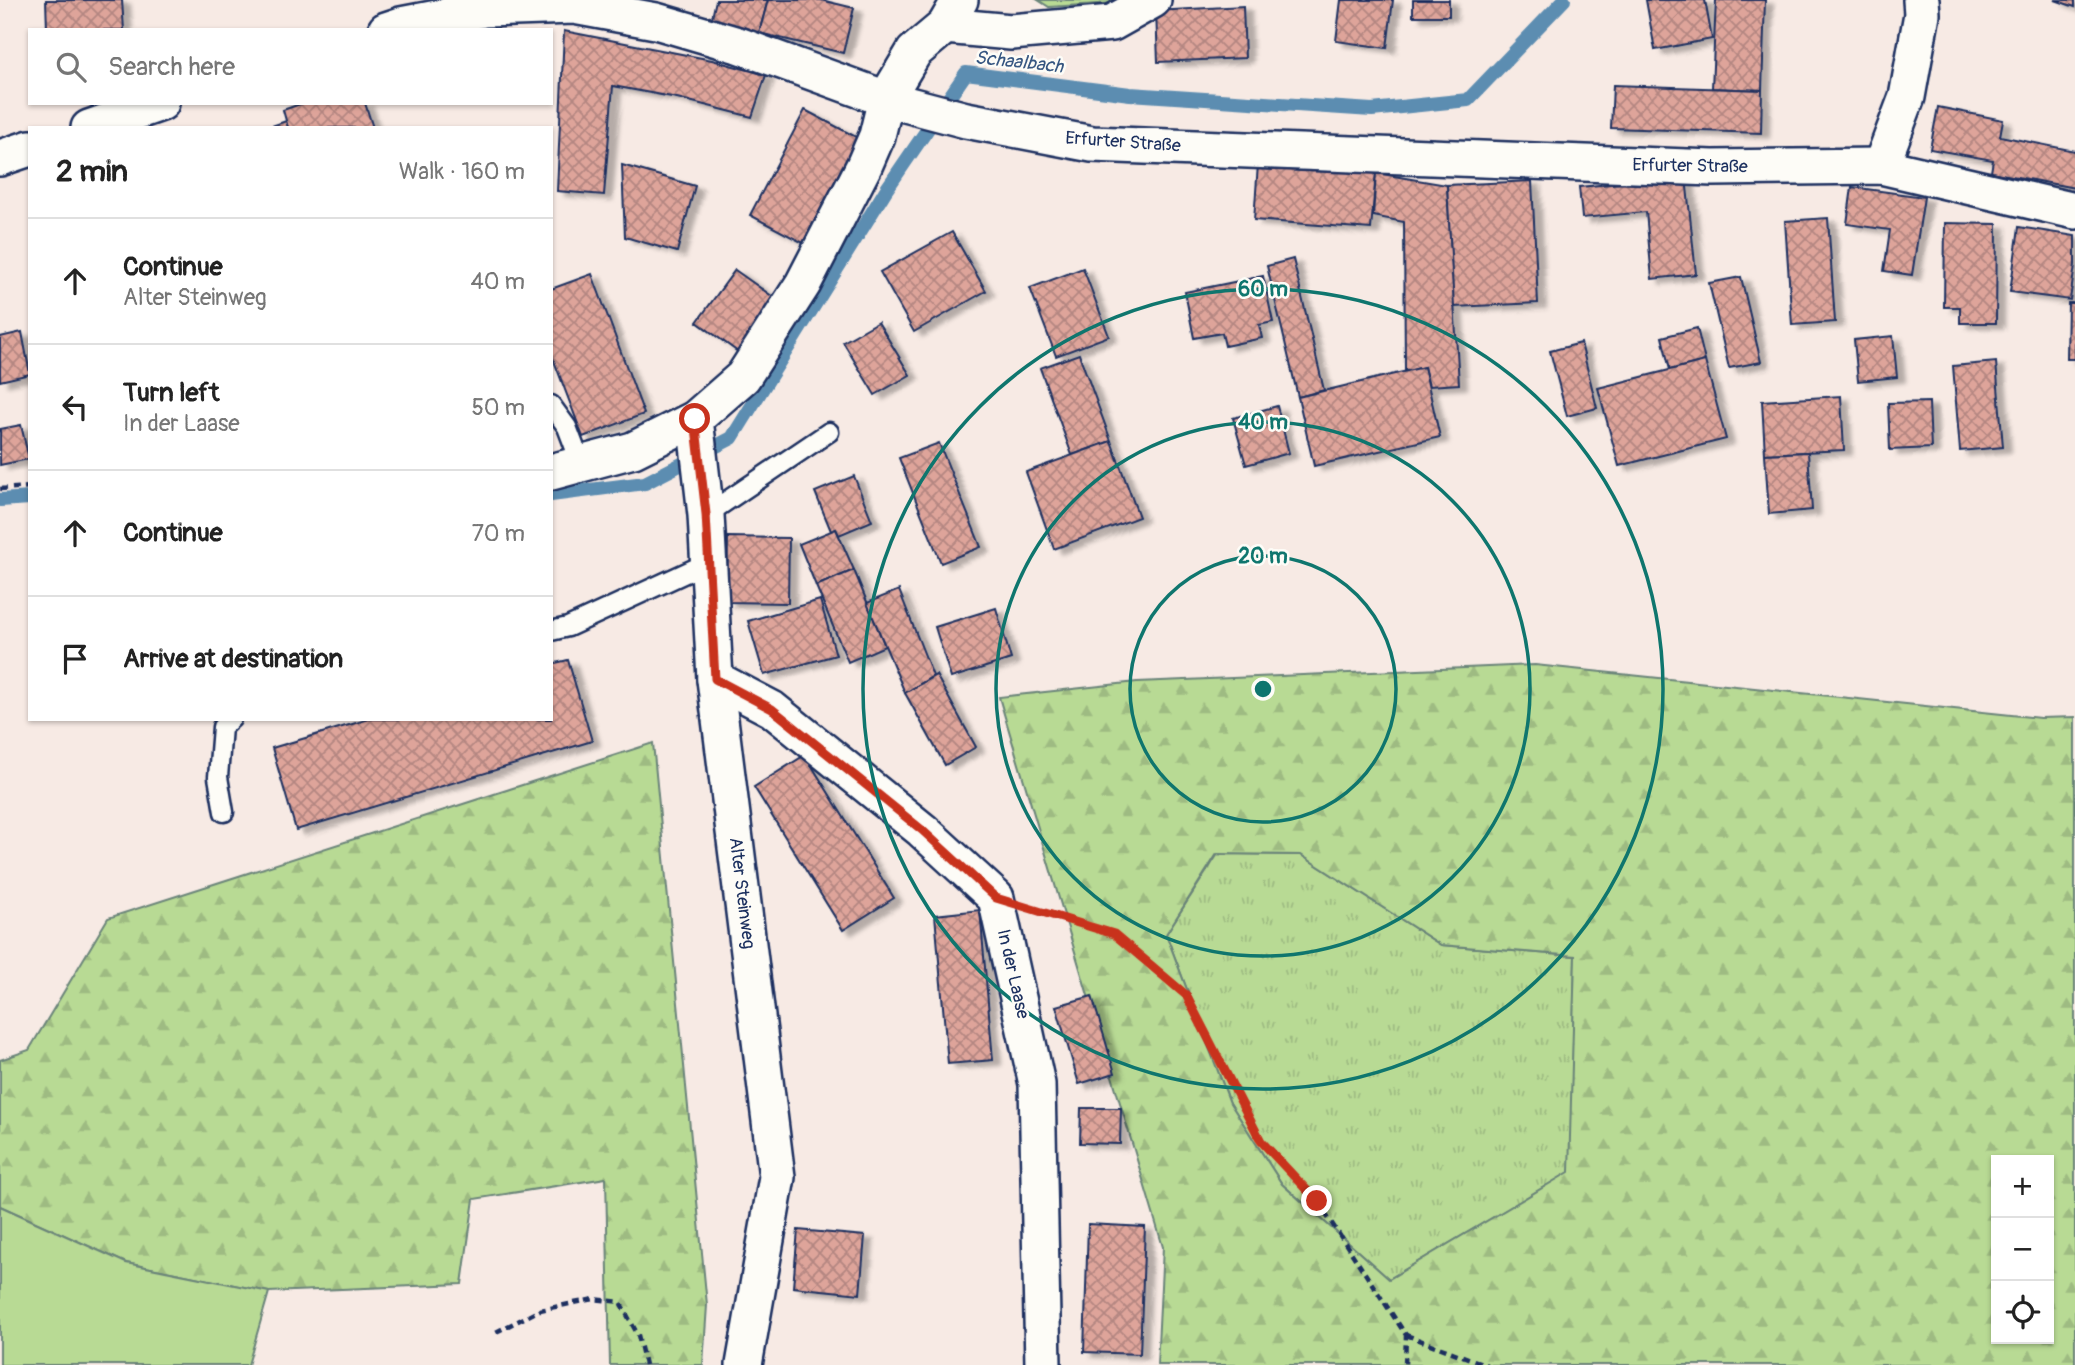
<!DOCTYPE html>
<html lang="en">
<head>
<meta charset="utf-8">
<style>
	:root { --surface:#fff; --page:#f6f6f6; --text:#222; --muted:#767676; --line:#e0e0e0 }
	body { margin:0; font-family:Pangolin,sans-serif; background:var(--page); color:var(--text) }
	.controls { position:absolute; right:21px; bottom:21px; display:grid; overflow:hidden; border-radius:0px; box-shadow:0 2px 5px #0004 }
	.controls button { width:63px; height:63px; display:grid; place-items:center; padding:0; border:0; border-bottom:2px solid var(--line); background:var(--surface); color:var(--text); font:35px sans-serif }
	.stop { position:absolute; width:21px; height:21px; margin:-16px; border:5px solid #c8321e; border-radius:50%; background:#fff }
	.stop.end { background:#c8321e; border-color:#fff; box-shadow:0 2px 7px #0008 }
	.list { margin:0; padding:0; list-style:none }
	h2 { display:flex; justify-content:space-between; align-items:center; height:91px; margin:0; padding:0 28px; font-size:30px }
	h2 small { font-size:23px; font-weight:400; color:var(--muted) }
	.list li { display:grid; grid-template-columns:46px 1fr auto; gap:21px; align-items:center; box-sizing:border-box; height:126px; padding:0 28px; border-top:2px solid var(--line) }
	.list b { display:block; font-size:26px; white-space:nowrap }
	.list p { margin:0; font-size:23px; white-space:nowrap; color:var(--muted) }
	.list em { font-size:23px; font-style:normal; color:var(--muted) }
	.icon { flex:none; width:38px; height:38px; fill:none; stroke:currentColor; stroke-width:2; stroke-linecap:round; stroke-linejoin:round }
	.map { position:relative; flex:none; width:2075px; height:1365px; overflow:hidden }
	.search { position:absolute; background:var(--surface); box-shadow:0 2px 5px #0004; left:28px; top:28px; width:525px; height:77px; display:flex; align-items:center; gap:18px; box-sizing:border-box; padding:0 24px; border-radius:0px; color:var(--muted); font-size:26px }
	.panel { position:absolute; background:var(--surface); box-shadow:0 2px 5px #0004; left:28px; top:126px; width:525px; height:595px; border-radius:0px }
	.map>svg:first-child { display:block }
</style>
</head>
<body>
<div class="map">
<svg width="2075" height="1365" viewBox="0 0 2075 1365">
	<defs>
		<pattern id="grass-tufts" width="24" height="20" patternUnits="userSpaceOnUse" patternTransform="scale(1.75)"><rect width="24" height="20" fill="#b8da94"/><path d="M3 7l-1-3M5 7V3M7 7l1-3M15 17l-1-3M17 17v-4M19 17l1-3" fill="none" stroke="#9ebb82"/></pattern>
		<pattern id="forest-firs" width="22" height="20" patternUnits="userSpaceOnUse" patternTransform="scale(1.75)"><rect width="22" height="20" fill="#b8da94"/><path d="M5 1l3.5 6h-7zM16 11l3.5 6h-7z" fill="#9ebb82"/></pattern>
		<pattern id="building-cross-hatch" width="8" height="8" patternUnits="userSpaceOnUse" patternTransform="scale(1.75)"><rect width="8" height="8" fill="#dea49a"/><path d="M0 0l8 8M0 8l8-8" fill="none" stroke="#b38681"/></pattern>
		<filter id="shadow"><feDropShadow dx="8" dy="4.5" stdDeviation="2" flood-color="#0004"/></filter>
	</defs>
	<rect width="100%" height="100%" fill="#f7eae4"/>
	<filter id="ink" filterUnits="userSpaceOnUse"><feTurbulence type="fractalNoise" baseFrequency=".0143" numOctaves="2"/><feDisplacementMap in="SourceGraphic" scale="14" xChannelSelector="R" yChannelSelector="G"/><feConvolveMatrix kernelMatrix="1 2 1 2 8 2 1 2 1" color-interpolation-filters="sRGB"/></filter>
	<g filter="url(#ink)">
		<!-- grass -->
		<g fill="url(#grass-tufts)" stroke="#6a8479" stroke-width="2">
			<path d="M1038,0H1131L1115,3L1049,7Z"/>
			<path d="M1218,854L1301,855L1441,945L1575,956L1570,1172L1389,1279L1282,1184L1230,1103L1166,934Z"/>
		</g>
		<!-- forest -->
		<g fill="url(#forest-firs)" stroke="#6a8479" stroke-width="2" fill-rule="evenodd">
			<path d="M1535,665L2040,718L2075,717V1365H1157L1163,1247L999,697L1137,682ZM1217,854L1301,855L1441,945L1575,956L1569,1172L1389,1279L1282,1184L1230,1103L1166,934ZM1996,1160H2049V1339H1996Z"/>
			<path d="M653,743L707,1305L703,1365H610L606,1178L474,1199L462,1284L269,1292L126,1263L0,1206V1060L29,1050L108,918Z"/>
		</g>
		<!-- garden -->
		<path fill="#b8da94" stroke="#6a8479" stroke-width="2" d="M0,1206L126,1263L269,1292L248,1365H0Z"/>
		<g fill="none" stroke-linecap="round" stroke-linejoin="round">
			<!-- stream -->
			<g stroke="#5c8db1" stroke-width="14">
				<path d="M551,495L645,483L732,438L886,190L966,73L1130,94L1372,110L1468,100L1564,0"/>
				<path d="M0,500L30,498"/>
			</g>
		</g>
		<!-- building -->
		<g fill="url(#building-cross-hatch)" stroke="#1b2f5e" stroke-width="2" filter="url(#shadow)">
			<path d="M46,0H122L124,30H47Z"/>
			<path d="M716,0H768L759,33L711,22Z"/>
			<path d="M768,0H821L854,8L843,53L759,33Z"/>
			<path d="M1341,0H1393L1387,48L1336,41Z"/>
			<rect x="1413" y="0" width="36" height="16"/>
			<path d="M1646,0H1705L1712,39L1655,50Z"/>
			<path d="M1716,0H1765L1762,90L1712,88Z"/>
			<path d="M2055,0H2075V7Z"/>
			<path d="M1243,6L1245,58L1158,62L1156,11Z"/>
			<path d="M564,31L712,60L766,75L752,117L677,98L613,86L604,195L557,191Z"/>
			<path d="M1613,85L1762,90L1761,133L1611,128Z"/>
			<path d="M303,103H365L373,128H288L283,110Z"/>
			<path d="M1938,107L2003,120L2000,136L2075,151V188L1991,172L1993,160L1930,149Z"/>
			<path d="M805,110L858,138L803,243L750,215Z"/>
			<path d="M286,121L288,128H266Z"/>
			<path d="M1258,164L1376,173L1371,229L1254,220Z"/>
			<path d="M622,165L695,186L677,252L625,237Z"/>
			<path d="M1376,173L1447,185L1459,384L1429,386L1424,367L1405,372L1404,222L1373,216Z"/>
			<path d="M1686,177L1696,274L1652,279L1646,212L1582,218L1579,187Z"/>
			<path d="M1532,181L1538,303L1454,307L1447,185Z"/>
			<path d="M1852,187L1924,197L1912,275L1884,271L1890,230L1847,224Z"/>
			<path d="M1828,218L1835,322L1792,325L1785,221Z"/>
			<path d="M1945,223L1997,224L1996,323H1960V307H1944Z"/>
			<path d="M2019,227L2075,236V265L2070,300L2010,292Z"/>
			<path d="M952,232L986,291L914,332L880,272Z"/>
			<path d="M1293,259L1324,390L1298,397L1267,266Z"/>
			<path d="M1083,268L1109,336L1056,356L1030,288Z"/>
			<path d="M735,270L776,299L738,352L697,322Z"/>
			<path d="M592,274L644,414L583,437L551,353V289Z"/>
			<path d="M1263,276L1273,322L1259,325L1262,338L1225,346L1222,333L1194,338L1185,292Z"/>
			<path d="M1741,277L1761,362L1729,368L1709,283Z"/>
			<path d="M2068,303H2075V359H2067Z"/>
			<path d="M878,322L910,375L875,395L843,342Z"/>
			<path d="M1697,328L1705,361L1670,370L1662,337Z"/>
			<path d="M22,332L30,374L0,381V337Z"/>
			<path d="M1893,336L1897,377L1858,381L1854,340Z"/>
			<path d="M1581,343L1597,408L1567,416L1550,351Z"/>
			<path d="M1079,354L1111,441L1072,455L1040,368Z"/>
			<path d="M1705,361L1726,439L1619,466L1598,388Z"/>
			<path d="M1996,362L2003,447L1960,451L1953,366Z"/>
			<path d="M1424,367L1440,437L1314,466L1298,397Z"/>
			<path d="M1841,396L1844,450L1765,454L1762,401Z"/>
			<path d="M1929,402L1931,448L1890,450L1888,403Z"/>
			<path d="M1277,406L1289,453L1246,465L1233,418Z"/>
			<path d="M21,425L29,459L0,465V429Z"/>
			<path d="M1111,441L1139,517L1054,549L1026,472Z"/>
			<path d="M939,443L981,547L941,563L899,458Z"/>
			<path d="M1808,452L1812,510L1769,514L1765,454Z"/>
			<path d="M854,476L872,521L839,535L836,529L831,531L815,492Z"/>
			<path d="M836,529L854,570L816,586L799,544Z"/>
			<path d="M728,537L789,538L788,603L727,602Z"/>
			<path d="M854,570L885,646L848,662L816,586Z"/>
			<path d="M899,590L933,676L905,693L867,603Z"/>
			<path d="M820,600L836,655L764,675L748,621Z"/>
			<path d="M996,608L1011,659L951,678L935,627Z"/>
			<path d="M568,660L592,741L296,830L272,748L369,719H551V664Z"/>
			<path d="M936,675L976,747L945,765L905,693Z"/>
			<path d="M805,755L894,898L843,930L754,787Z"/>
			<path d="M980,910L993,1060L948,1064L935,915Z"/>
			<path d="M1092,996L1115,1073L1079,1084L1056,1006Z"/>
			<path d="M1081,1108H1121L1120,1144L1080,1143Z"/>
			<path d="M1088,1224L1145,1227L1140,1354L1084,1352Z"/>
			<path d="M798,1230L865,1236L860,1294L793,1287Z"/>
		</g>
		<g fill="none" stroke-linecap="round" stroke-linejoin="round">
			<defs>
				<g id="service">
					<path d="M551,405L567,427L581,464"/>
					<path d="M706,515L829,432"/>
					<path d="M551,631L568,627L709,562"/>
					<path d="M224,812L218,777L222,727L231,719"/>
				</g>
				<g id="minor">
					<path d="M945,26L1011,32L1112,23L1153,0"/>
					<path d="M386,30L401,25L484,9L574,6L656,21L738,45L886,99L966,120L1092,144L1713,168L1881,166L2075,211"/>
					<path d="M89,128L161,103"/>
					<path d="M0,158L30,148"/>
					<path d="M1881,166L1907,97L1922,14L1921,0"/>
					<path d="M695,419L706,515L715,679L777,1177L744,1365"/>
					<path d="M551,472L633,450L695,419L743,377L803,284L864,166L877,136L886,99L914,52L945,26L960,0"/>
					<path d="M715,679L772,709L922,830L996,898L1037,1084L1043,1365"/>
				</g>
			</defs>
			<!-- service casing -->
			<use href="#service" stroke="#1b2f5e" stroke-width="23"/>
			<!-- minor casing -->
			<use href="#minor" stroke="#1b2f5e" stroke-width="40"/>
			<!-- path -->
			<g stroke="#1b2f5e" stroke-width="4.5" stroke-dasharray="7 5" stroke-linecap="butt">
				<path d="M0,489L30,487"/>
				<path d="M1040,912L1114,934L1186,995L1261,1141L1317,1201L1406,1335L1405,1365"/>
				<path d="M496,1332L540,1310L594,1299L620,1302L638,1335L645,1365"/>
				<path d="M1406,1335L1487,1365"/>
			</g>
			<!-- service -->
			<use href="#service" stroke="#fdfcf7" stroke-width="18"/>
			<!-- minor -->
			<use href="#minor" stroke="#fdfcf7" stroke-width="35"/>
		</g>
	</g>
	<g fill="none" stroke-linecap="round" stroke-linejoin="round" filter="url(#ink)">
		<!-- route -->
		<path stroke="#c8321e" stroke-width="9" d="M695,419L706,514L715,679L772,709L922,830L996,898L1114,934L1186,995L1261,1141L1317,1201"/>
	</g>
	<!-- distance rings -->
	<g fill="none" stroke="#0f766e" stroke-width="3.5">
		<circle cx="1263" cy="689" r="133"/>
		<circle cx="1263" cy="689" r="267"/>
		<circle cx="1263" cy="689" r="400"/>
	</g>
	<g text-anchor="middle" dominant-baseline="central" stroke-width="5" stroke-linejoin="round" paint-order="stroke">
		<!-- street labels -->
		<g font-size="18" fill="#1b2f5e" stroke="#fdfcf7">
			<text transform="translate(1123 142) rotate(4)">Erfurter Straße</text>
			<text transform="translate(1690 166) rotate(1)">Erfurter Straße</text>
			<text transform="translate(742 893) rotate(83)">Alter Steinweg</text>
			<text transform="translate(1013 974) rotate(77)">In der Laase</text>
		</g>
		<!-- water labels -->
		<g font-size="19" font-style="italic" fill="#365681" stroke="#fdfcf7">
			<text transform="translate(1019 62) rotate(6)">Schaalbach</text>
		</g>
	</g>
	<circle cx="1263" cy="689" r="10" fill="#0f766e" stroke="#fdfcf7" stroke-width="3.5"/>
	<g font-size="21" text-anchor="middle" font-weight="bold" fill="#0f766e" stroke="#fdfcf7" stroke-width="5" stroke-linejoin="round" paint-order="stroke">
		<text x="1263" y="296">60 m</text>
		<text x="1263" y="429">40 m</text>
		<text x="1263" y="563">20 m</text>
	</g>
</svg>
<div class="controls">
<button>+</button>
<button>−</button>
<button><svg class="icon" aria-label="locate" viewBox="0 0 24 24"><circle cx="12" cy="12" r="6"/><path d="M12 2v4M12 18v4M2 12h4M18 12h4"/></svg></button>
</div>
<div class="stop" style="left:695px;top:419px"></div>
<div class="stop end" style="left:1317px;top:1201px"></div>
<div class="search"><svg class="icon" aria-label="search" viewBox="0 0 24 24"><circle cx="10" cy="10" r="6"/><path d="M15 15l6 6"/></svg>Search here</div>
<section class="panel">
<h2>2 min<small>Walk · 160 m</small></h2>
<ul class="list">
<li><svg class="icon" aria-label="ahead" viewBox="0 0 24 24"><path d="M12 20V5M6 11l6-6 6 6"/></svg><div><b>Continue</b><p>Alter Steinweg</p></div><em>40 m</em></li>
<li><svg class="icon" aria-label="left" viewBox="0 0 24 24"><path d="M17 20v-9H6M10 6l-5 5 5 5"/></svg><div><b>Turn left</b><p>In der Laase</p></div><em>50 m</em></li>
<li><svg class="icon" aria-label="ahead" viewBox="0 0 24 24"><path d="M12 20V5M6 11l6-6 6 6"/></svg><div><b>Continue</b></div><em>70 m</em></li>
<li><svg class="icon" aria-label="arrive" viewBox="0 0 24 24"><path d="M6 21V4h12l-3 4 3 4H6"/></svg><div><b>Arrive at destination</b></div></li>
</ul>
</section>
</div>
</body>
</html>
